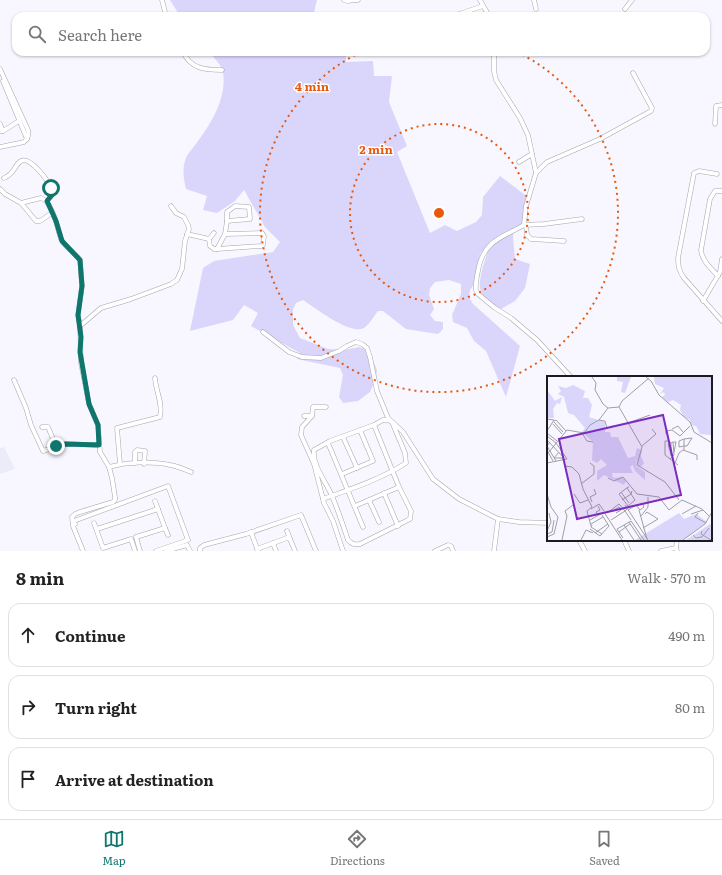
<!DOCTYPE html>
<html lang="en">
<head>
<meta charset="utf-8">
<style>
	:root { --surface:#fff; --page:#f2f2f2; --text:#222; --muted:#767676; --line:#e0e0e0; --accent:#0f766e }
	body { margin:0; font-family:Literata,serif; background:var(--page); color:var(--text) }
	.stop { position:absolute; width:12px; height:12px; margin:-9px; border:3px solid #0f766e; border-radius:50%; background:#fff }
	.stop.end { background:#0f766e; border-color:#fff; box-shadow:0 1px 4px #0008 }
	.list { margin:0; padding:0; list-style:none }
	h2 { display:flex; justify-content:space-between; align-items:center; height:52px; margin:0; padding:0 16px; font-size:17px }
	h2 small { font-size:13px; font-weight:400; color:var(--muted) }
	.list li { display:grid; grid-template-columns:26px 1fr auto; gap:12px; align-items:center; box-sizing:border-box; height:64px; margin:0 8px 8px; padding:0 8px; border:1px solid var(--line); border-radius:12px }
	.list b { display:block; font-size:15px; white-space:nowrap }
	.list em { font-size:13px; font-style:normal; color:var(--muted) }
	.icon { flex:none; width:22px; height:22px; fill:none; stroke:currentColor; stroke-width:2; stroke-linecap:round; stroke-linejoin:round }
	.map { position:relative; flex:none; width:722px; height:551px; overflow:hidden }
	.search { position:absolute; background:var(--surface); box-shadow:0 1px 3px #0004; left:12px; right:12px; top:12px; height:44px; display:flex; align-items:center; gap:10px; box-sizing:border-box; padding:0 14px; border-radius:12px; color:var(--muted); font-size:15px }
	.sheet { height:268px; background:var(--surface) }
	nav { display:flex; justify-content:space-around; align-items:center; box-sizing:border-box; height:56px; border-top:1px solid var(--line); background:var(--surface); font-size:11px; color:var(--muted) }
	nav a { display:grid; justify-items:center; gap:2px }
	nav .on { color:var(--accent) }
	.map>svg:first-child { display:block }
</style>
</head>
<body>
<div class="map">
<svg width="722" height="551" viewBox="0 0 722 551">
	<rect width="100%" height="100%" fill="#f8f7ff"/>
	<!-- built -->
	<path fill="#ecebfa" d="M4,447L15,469L0,474V448Z"/>
	<!-- green -->
	<g fill="#dad5fa">
		<path d="M170,0H317L313,16H180Z"/>
		<path d="M209,52H346V62L373,61L374,76H392L389,102L407,146L397,152L430,233L445,225L457,231L476,222L482,215L483,197L500,176L529,198L523,224L514,230L513,237L515,259L530,264L525,288L515,301L501,309C495,305 487,301 483,295C474,285 487,256 490,244L480,254L474,284L470,290L469,297L473,304L520,346L506,397L486,351L474,341L467,328L453,322L452,315L461,294V284L449,280L435,282L430,288L429,295L434,309L430,315L435,321L443,322V329L438,334L406,329L383,311H378C374,316 369,325 364,328C351,336 314,307 303,300L296,303L293,309V325L300,338L328,349L344,350L359,347L366,350L371,356L377,370L376,378L370,392L358,401L343,403L339,397L343,375L340,368L297,359L300,353L251,326L258,313L244,305L233,320L190,331L203,268L214,261L273,252L280,242L265,227L244,190L235,201L217,213L203,210L207,196L186,189C184,180 182,171 185,161C186,155 194,147 198,141C212,122 227,97 223,72C221,64 214,58 209,52Z"/>
	</g>
	<g fill="none" stroke-linecap="round" stroke-linejoin="round">
		<defs>
			<g id="minor">
				<path d="M162,0L166,16"/>
				<path d="M344,0L347,1L358,0"/>
				<path d="M480,0L489,16"/>
				<path d="M534,0L536,9"/>
				<path d="M625,9L632,0"/>
				<path d="M453,16L483,6"/>
				<path d="M183,52C191,69 205,70 222,70"/>
				<path d="M494,52V71L496,80L520,118L528,135L536,173L526,206L524,225C501,238 483,241 478,271C477,277 475,283 476,290L478,294L495,308L511,318L537,340L571,377"/>
				<path d="M0,69L28,130C29,135 28,139 24,142L0,147"/>
				<path d="M3,81L27,139"/>
				<path d="M0,124L3,131"/>
				<path d="M715,124L716,106L722,105"/>
				<path d="M0,131H3L19,121"/>
				<path d="M519,162L532,154"/>
				<path d="M536,173L547,162L600,139L651,111L652,108L633,73"/>
				<path d="M717,174L699,171L694,173L678,258C678,266 679,271 684,278L722,321"/>
				<path d="M4,178C15,174 14,165 21,161C30,156 49,181 51,189C51,191 51,193 52,195L47,201"/>
				<path d="M0,189L5,194L21,203L41,198C53,202 57,228 61,239C65,248 75,252 80,260L82,286L78,315L80,326L81,363L89,404L98,425L100,452L109,467L112,478L115,497V500L113,502L80,512L75,514L72,517L73,526L83,551"/>
				<path d="M21,203L36,221H40L52,213"/>
				<path d="M235,206L249,207L250,219L227,221V212Z"/>
				<path d="M524,225L544,224L582,219"/>
				<path d="M526,225L527,235L531,239L564,241"/>
				<path d="M214,233L209,239L210,246L214,249H217"/>
				<path d="M187,234L209,239"/>
				<path d="M225,234L262,233L264,236L263,245L261,246L217,249L225,234L227,221"/>
				<path d="M718,276C711,268 702,261 701,250L710,199L715,191H722"/>
				<path d="M703,301L720,272L722,259"/>
				<path d="M80,326L101,308L131,299L171,284L177,280L182,269L185,241L189,229L188,225L184,217L176,213L171,206"/>
				<path d="M263,332L289,352L302,357L321,358L339,351L347,346L356,342L362,344L367,348L370,357L377,391L388,418L403,432L433,479L459,499L498,519L519,522L548,523"/>
				<path d="M14,380L26,408L31,425L43,451L66,444L99,445"/>
				<path d="M326,407H313L312,416L302,427L301,435L314,464L324,503L333,521L343,551"/>
				<path d="M304,416H312"/>
				<path d="M42,427H48L56,446"/>
				<path d="M343,437L357,468"/>
				<path d="M328,443L363,527"/>
				<path d="M135,463V452L137,450L145,451L144,464"/>
				<path d="M120,464L117,428L160,417C163,402 156,393 155,378"/>
				<path d="M109,467C127,462 152,461 170,465C177,466 184,469 191,472"/>
				<path d="M342,474L373,461L360,430"/>
				<path d="M384,493L398,526"/>
				<path d="M323,499C351,489 381,479 406,463L405,453L392,422L388,420H383L374,425L330,441L314,450C312,465 326,482 332,496C338,510 343,525 348,540C352,544 354,545 360,544L410,519L411,511L399,487L374,425"/>
				<path d="M369,500L379,522"/>
				<path d="M355,506L399,487"/>
				<path d="M94,523L103,548L131,539L135,551"/>
				<path d="M75,524L74,521L168,486L188,540L156,551"/>
				<path d="M165,528L168,535"/>
				<path d="M97,529L158,509"/>
				<path d="M287,531L290,539"/>
				<path d="M251,532L258,551"/>
				<path d="M579,540L585,551"/>
				<path d="M624,540L629,551"/>
				<path d="M677,540L676,548L677,551"/>
				<path d="M273,543L276,551"/>
				<path d="M257,549L287,538L290,539L295,551"/>
				<path d="M140,551L136,537L165,528L155,501"/>
				<path d="M166,551L187,545L190,551"/>
				<path d="M200,551V548L204,545L246,534L301,515L316,551"/>
				<path d="M435,551L448,545L451,546L453,551"/>
				<path d="M494,551L498,519"/>
				<path d="M661,551L676,548"/>
			</g>
		</defs>
		<!-- minor casing -->
		<use href="#minor" stroke="#a6a5ac" stroke-width="5"/>
		<!-- minor -->
		<use href="#minor" stroke="#fff" stroke-width="4"/>
	</g>
	<g fill="none" stroke-linecap="round" stroke-linejoin="round">
		<!-- route -->
		<path stroke="#0f766e" stroke-width="5" d="M51,188L52,195L47,201L56,221L62,241L80,260L82,286L78,315L81,337L80,352L89,404L98,425L99,445L66,444L56,446"/>
	</g>
	<!-- distance rings -->
	<g fill="none" stroke="#e8590c" stroke-width="2" stroke-dasharray="2 4">
		<circle cx="439" cy="213" r="89"/>
		<path d="M517 52A179 179 0 1 1 361 52"/>
	</g>
	<!-- overview -->
	<g transform="translate(547 376)">
		<rect width="165" height="165" fill="#f8f7ff"/>
		<path d="M66,1H84L78,17L74,16L76,6L70,5V1ZM107,1H165V64L164,59L153,58L149,50L144,49L143,44L137,41L133,34L134,29L126,24L121,26L115,21L118,19L117,16L113,18L117,12L108,8ZM26,9L38,15L36,22H41L45,29L42,41L58,46V56H63L64,61H71L81,82L88,80L90,72L95,74L94,80L97,87L94,91L91,90L90,83L89,90L98,96V104L88,95L86,89L83,91L86,97H65L66,102L75,101L79,105L77,109L57,99L50,105V95L60,89L54,83L50,87L45,84L46,66L35,56L38,52L27,39L21,37L17,21L11,18L14,15L11,10L19,12ZM0,14L8,25L15,21L13,28L10,27L6,33L7,42H0ZM132,137L137,143L149,138L160,146L136,164H88ZM163,148L165,150V164H139Z" fill="#dad5fa"/>
		<path fill="none" stroke="#a09fa5" stroke-width="1" d="M45,1L49,7L48,14L56,28L61,32M99,1L104,5L112,19L143,46L147,56L165,67M72,31L75,25L102,2M0,43L7,44L0,55M52,44L61,32L72,31L95,71L90,89L118,106L132,124M7,45L9,44L19,55M7,46L16,56M81,47L103,39M6,48L15,58M125,53L131,50L136,56M0,57L10,65M35,57L40,65L46,66M119,58V55L125,54L133,60L143,50M0,60L9,67L20,83M137,63L132,65V71L137,70H140L145,62L137,63V74M0,64L17,82M121,65H118V79L131,89M3,66L0,70L9,85M124,66L121,68L124,79M126,66H129L127,76M95,70L109,58L105,53M0,74L6,85M2,76L20,54L37,57L43,49L52,44L58,45L60,52L66,50M12,76L7,82H17M123,83L127,79L126,66L124,67V80M0,87L20,83M128,87L132,77L136,74L150,79V84M18,90L25,91L32,98L36,113L45,131L40,135L44,150M61,102L67,105L76,101L90,118L112,121L122,134L135,124L155,133L162,140M34,108L47,98V90L43,87M80,112L88,124L81,130L72,118L81,111H82M74,116L82,127M27,118L33,127L41,124M75,124L84,118L85,115M45,126L43,121L49,118L47,113M78,129L101,164M44,133L52,128L57,135M67,134L72,131L74,134L69,137M81,134L89,129L93,134L97,131L95,127L90,130M92,134L100,163M60,137L72,128L78,135L80,133M151,137L148,141L159,147M135,138L149,130M144,138L156,134M51,139L49,136L53,134L51,130M94,140L101,131V121M43,144L57,136L75,164M64,144L78,135L84,144M82,146L94,164M44,148L56,141M45,149L44,151L55,158M77,149L87,164M96,152L111,143L100,136L98,138M43,153L53,160L62,150L55,139M0,155L4,146L2,137M155,155L154,158L164,164M72,156L83,148M48,157L61,148M0,158L5,156L7,144M146,159L149,162L155,161L162,152M0,161L7,158L11,141L4,131L0,118M76,162L70,153L84,145L97,164M15,164L20,140L18,135L26,129M34,164L39,154L46,157M136,164L158,148L165,136"/>
		<path fill="#7b2cbf" fill-opacity="0.15" stroke="#7b2cbf" stroke-width="2" d="M116,39L134,119L30,143L12,63Z"/>
		<rect width="165" height="165" fill="none" stroke="#1b1b1d" stroke-width="2"/>
	</g>
	<circle cx="439" cy="213" r="6" fill="#e8590c" stroke="#fff" stroke-width="2"/>
	<g font-size="12" text-anchor="middle" font-weight="bold" fill="#e8590c" stroke="#fff" stroke-width="3" stroke-linejoin="round" paint-order="stroke">
		<text x="312" y="91">4 min</text>
		<text x="376" y="154">2 min</text>
	</g>
</svg>
<div class="stop" style="left:51px;top:188px"></div>
<div class="stop end" style="left:56px;top:446px"></div>
<div class="search"><svg class="icon" aria-label="search" viewBox="0 0 24 24"><circle cx="10" cy="10" r="6"/><path d="M15 15l6 6"/></svg>Search here</div>
</div>
<section class="sheet">
<h2>8 min<small>Walk · 570 m</small></h2>
<ul class="list">
<li><svg class="icon" aria-label="ahead" viewBox="0 0 24 24"><path d="M12 20V5M6 11l6-6 6 6"/></svg><div><b>Continue</b></div><em>490 m</em></li>
<li><svg class="icon" aria-label="right" viewBox="0 0 24 24"><path d="M7 20v-9h11M14 6l5 5-5 5"/></svg><div><b>Turn right</b></div><em>80 m</em></li>
<li><svg class="icon" aria-label="arrive" viewBox="0 0 24 24"><path d="M6 21V4h12l-3 4 3 4H6"/></svg><div><b>Arrive at destination</b></div></li>
</ul>
</section>
<nav>
<a class="on"><svg class="icon" aria-label="map" viewBox="0 0 24 24"><path d="M3 6l6-2 6 2 6-2v14l-6 2-6-2-6 2zM9 4v14M15 6v14"/></svg>Map</a>
<a><svg class="icon" aria-label="directions" viewBox="0 0 24 24"><path d="M12 3l9 9-9 9-9-9zM9 14v-3h6M13 9l2 2-2 2"/></svg>Directions</a>
<a><svg class="icon" aria-label="saved" viewBox="0 0 24 24"><path d="M7 4h10v16l-5-4-5 4z"/></svg>Saved</a>
</nav>
</body>
</html>
